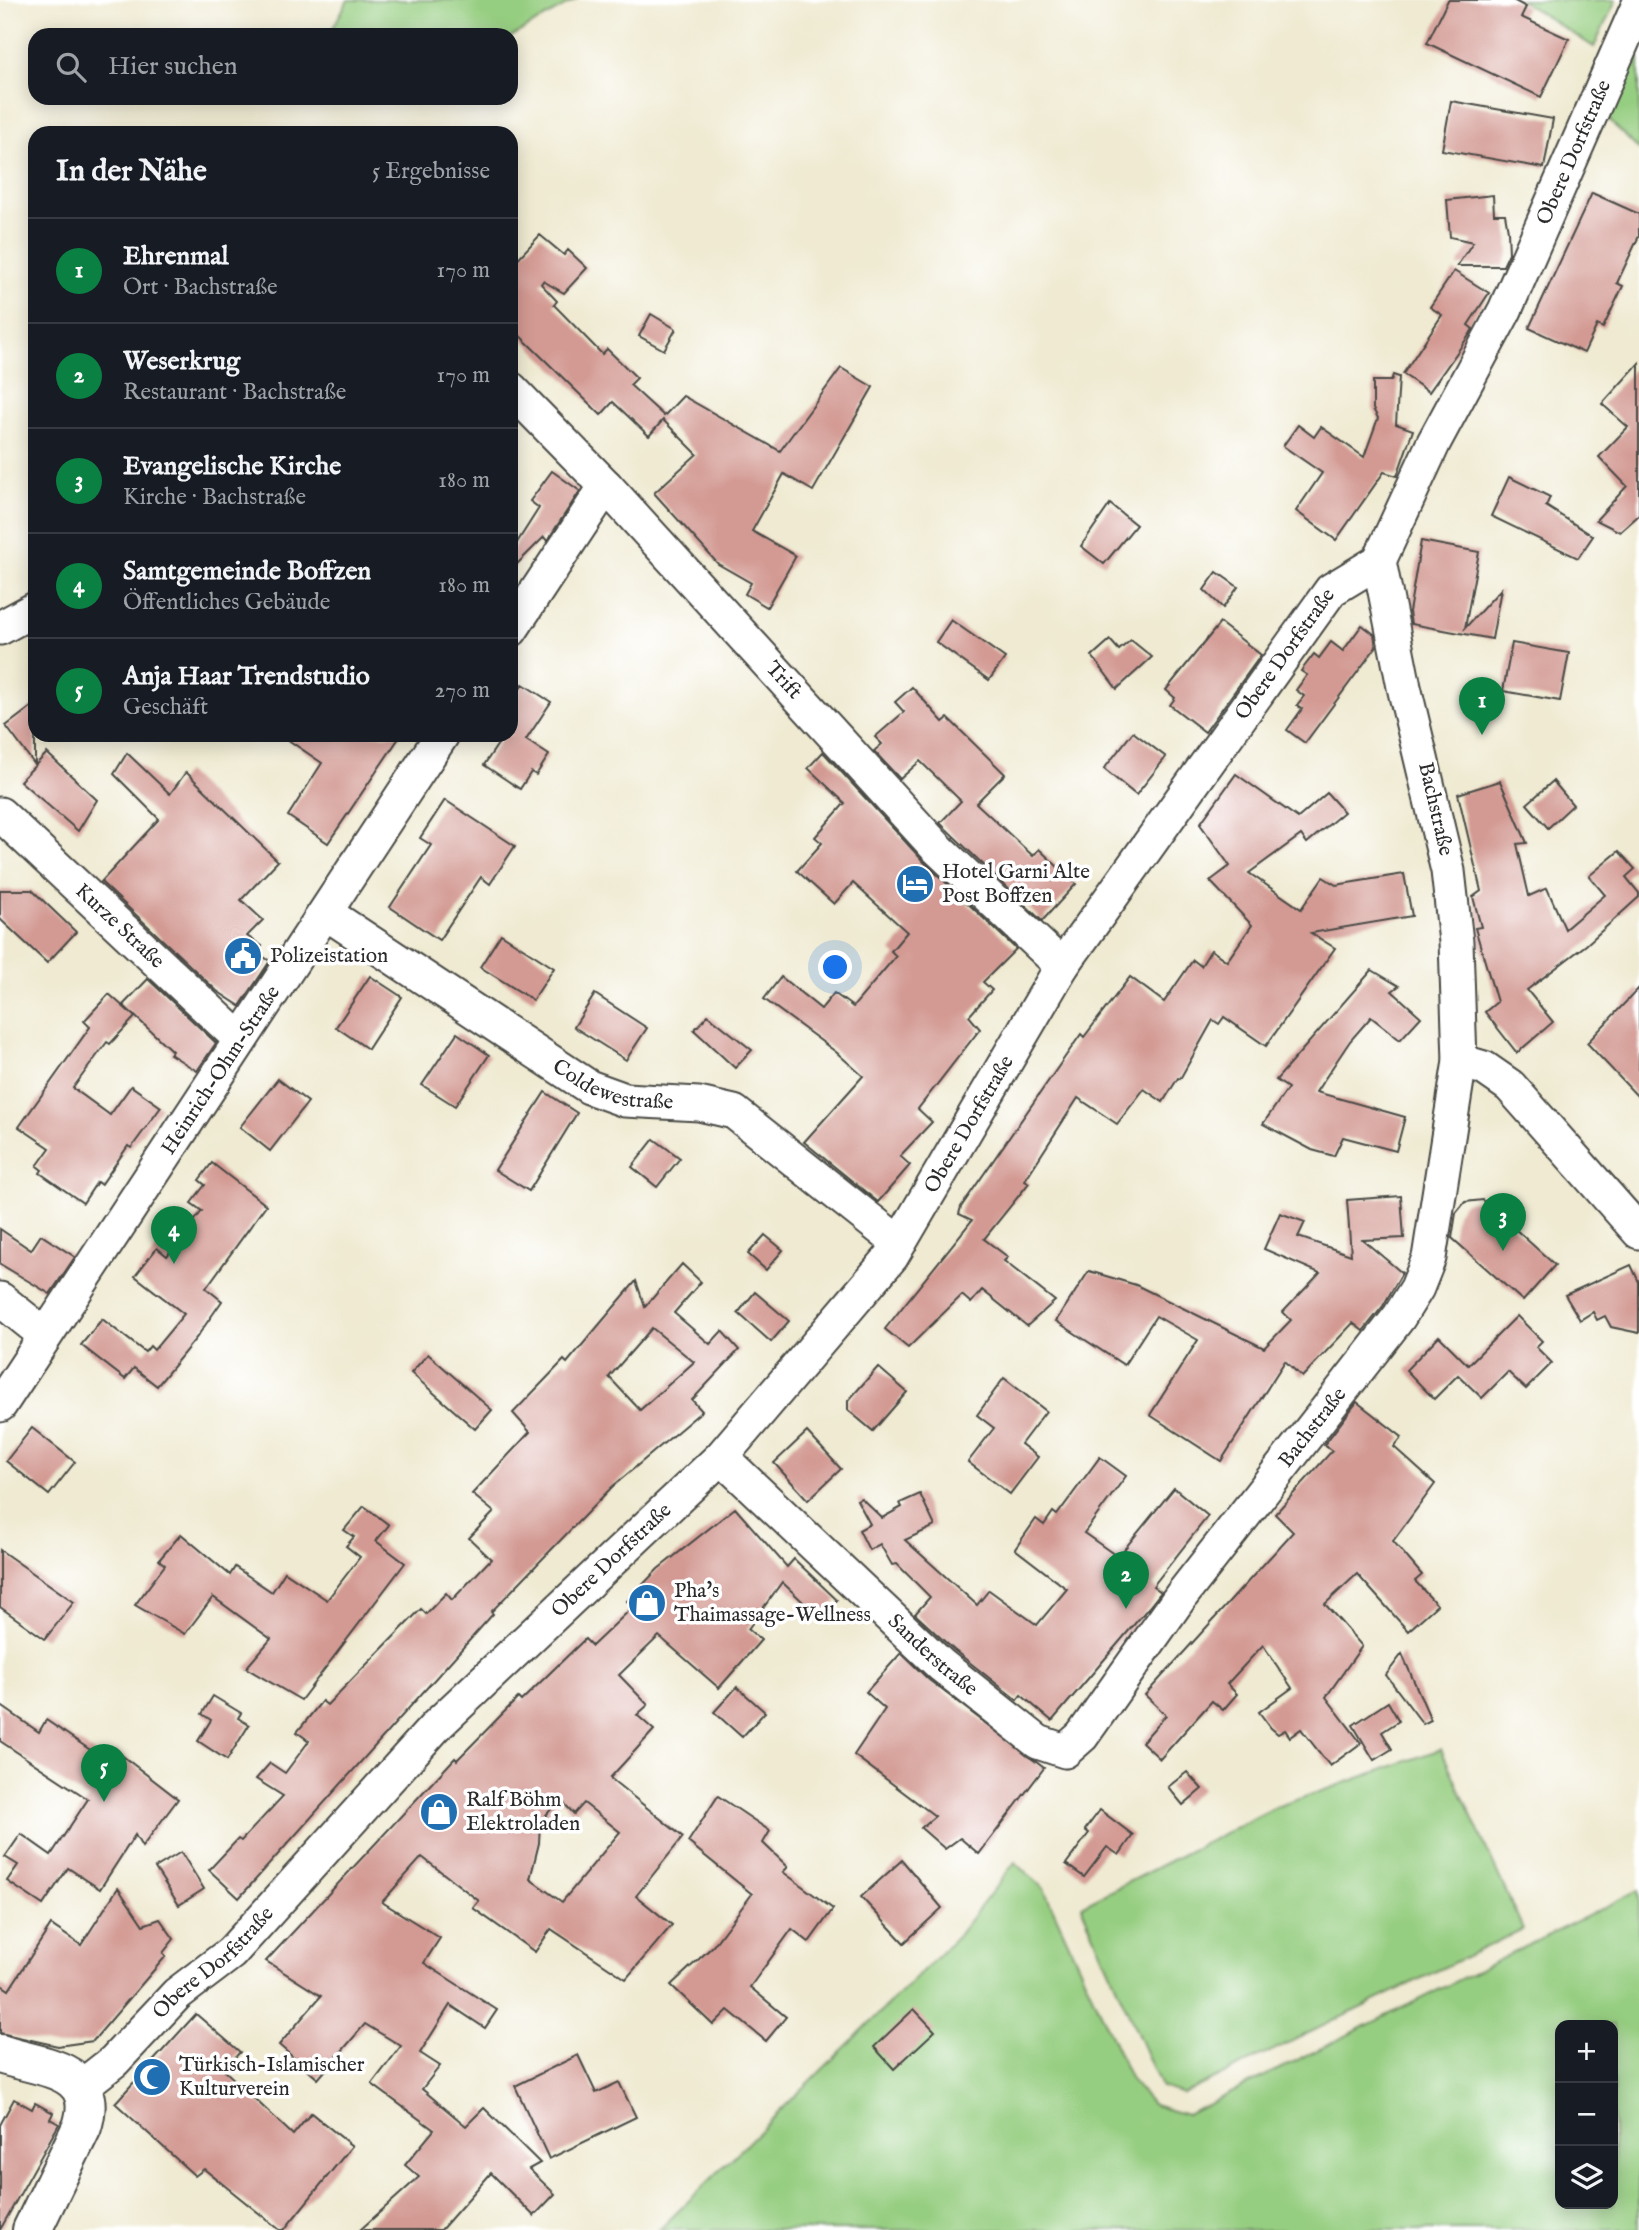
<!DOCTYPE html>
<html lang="de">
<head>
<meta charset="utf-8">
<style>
	:root { --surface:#171b24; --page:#20242c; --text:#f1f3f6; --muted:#9ea1a6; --line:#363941; --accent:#0b8043 }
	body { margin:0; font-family:"IM FELL English",serif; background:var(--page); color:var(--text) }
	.controls { position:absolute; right:21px; bottom:21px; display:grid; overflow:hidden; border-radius:14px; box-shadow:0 4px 18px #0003 }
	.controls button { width:63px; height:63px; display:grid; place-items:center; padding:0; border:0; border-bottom:2px solid var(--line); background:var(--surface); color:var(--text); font:35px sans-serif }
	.you { position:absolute; left:836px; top:968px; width:24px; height:24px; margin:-18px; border:5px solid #fff; border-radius:50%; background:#1a73e8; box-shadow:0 0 0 10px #1a73e833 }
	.badge { display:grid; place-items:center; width:46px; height:46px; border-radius:50%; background:var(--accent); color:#fff; font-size:23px; font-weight:700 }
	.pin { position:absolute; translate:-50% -58px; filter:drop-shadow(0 2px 4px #0008) }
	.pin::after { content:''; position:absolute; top:37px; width:24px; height:21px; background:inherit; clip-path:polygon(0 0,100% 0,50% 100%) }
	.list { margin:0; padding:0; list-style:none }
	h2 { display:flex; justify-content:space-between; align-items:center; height:91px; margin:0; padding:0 28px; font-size:30px }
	h2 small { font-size:23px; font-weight:400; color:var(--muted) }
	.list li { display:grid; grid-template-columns:46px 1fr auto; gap:21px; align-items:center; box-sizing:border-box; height:105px; padding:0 28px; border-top:2px solid var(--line) }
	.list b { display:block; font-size:26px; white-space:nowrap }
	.list p { margin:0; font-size:23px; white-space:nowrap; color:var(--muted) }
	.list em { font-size:23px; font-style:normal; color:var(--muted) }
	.icon { flex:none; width:38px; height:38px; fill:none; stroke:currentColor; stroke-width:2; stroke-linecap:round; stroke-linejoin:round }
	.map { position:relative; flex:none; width:1639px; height:2230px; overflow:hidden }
	.search { position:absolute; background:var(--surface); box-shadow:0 4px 18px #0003; left:28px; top:28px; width:490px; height:77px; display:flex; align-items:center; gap:18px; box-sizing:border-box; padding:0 24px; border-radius:21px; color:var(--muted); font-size:26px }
	.panel { position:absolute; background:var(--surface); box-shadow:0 4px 18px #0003; left:28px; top:126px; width:490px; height:616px; border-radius:21px }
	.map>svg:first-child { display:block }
</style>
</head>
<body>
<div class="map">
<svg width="1639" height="2230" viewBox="0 0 1639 2230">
	<rect width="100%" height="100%" fill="#fff"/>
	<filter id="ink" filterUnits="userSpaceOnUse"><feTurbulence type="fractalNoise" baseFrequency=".0143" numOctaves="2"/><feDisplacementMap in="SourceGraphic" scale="14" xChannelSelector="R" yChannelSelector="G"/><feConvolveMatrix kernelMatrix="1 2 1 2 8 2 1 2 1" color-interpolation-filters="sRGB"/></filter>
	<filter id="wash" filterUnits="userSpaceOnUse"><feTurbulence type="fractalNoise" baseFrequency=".00686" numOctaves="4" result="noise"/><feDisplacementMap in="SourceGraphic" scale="28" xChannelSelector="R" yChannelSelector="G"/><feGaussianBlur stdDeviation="1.57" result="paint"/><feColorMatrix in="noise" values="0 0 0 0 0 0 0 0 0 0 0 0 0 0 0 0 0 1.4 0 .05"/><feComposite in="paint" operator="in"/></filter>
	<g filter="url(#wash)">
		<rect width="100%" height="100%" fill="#efead1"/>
		<!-- green -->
		<g fill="#96ce81" stroke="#607c56" stroke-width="2" fill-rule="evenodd">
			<path d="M348,0H575L511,37L329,35Z"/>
			<path d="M1520,0H1616L1594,47Z"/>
			<path d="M1639,43V150L1605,116Z"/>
			<path d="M1441,1749L1523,1929L1183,2094L1161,2087L1081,1906L1276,1807Z"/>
			<path d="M1015,1862L1044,1889L1131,2080L1153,2105L1187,2115L1639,1890V2230H659L956,1938ZM1560,2025H1613V2204H1560Z"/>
		</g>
		<g id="blocks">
			<!-- building -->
			<g fill="#d39a93" fill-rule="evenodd">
				<path d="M1448,0H1513L1526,7L1521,17L1569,39L1541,97L1427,43Z"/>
				<path d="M1451,101L1553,119L1544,168L1442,150Z"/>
				<path d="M1592,193L1639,214V236L1617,283L1623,286L1603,328L1597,325L1584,353L1529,328Z"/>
				<path d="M1493,195L1494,214H1505L1508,231L1509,253L1503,266H1457L1473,242L1450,237L1447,200Z"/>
				<path d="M540,235L564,255L568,250L587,268L564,293L543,281L541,284L557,301L554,305L602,354L607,349L637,378L630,385L664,416L683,396L780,451L841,368L873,387L813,491L784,474L752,531L796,556L767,607L745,594L751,583L718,564L654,493L697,454L663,420L649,436L613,402L601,415L511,327V266Z"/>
				<path d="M1454,271L1489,293L1468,325L1473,329L1470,334L1429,392L1403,374L1442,315L1430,307Z"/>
				<path d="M651,314L676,329L664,350L639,336Z"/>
				<path d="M1639,363V515L1620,532L1596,520L1627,486L1599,457L1628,427L1602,404Z"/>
				<path d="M1393,375L1399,377L1396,424L1413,430L1397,476L1384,472L1336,540L1296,511L1322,473L1283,446L1298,425L1314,437L1321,427L1364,457L1378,418L1373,409V381H1391Z"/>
				<path d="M552,471L580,491L547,541L544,537L511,570V552L539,508L530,501Z"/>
				<path d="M1509,477L1550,497L1546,506L1593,536L1578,558L1491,516Z"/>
				<path d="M1110,504L1136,525L1104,564L1081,546Z"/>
				<path d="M1421,541L1479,552L1465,628L1501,589L1492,639L1411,624L1409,612Z"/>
				<path d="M1217,572L1238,587L1223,608L1204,590Z"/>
				<path d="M951,620L1005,658L989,680L936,642Z"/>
				<path d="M1220,623L1261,655L1205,732L1170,705L1175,698L1166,690Z"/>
				<path d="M1362,625L1374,634L1376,647L1305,743L1287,730L1302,709L1297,705L1304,696L1296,690L1307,675L1301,671L1314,654L1319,658L1331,642L1343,651Z"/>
				<path d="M1110,640L1119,650L1131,640L1152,657L1117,689L1092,656Z"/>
				<path d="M1512,643L1569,653L1560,701L1503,691Z"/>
				<path d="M523,684L551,702L526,740L549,755L536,775L531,772L520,789L484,765L504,735H511V703Z"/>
				<path d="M912,687L943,722L948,718L1005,774L976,803L1033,856L1039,849L1076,884L1042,921L940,823L961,801L920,761L900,779L874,751L882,744L875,737L904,712L895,702Z"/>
				<path d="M35,704V765L6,726Z"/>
				<path d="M1133,732L1166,757L1136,795L1104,769Z"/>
				<path d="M281,735H401L328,843L288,816L322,763Z"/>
				<path d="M823,752L923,861L1016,949L983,982L992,990L969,1016L980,1029L918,1109L932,1122L900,1156L910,1165L878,1202L804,1142L863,1076L836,1052L764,999L781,977L821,1009L834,993L853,1007L896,956L891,951L907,932L853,883L834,904L797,871L822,843L815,837L845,803L808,768Z"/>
				<path d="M47,753L97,800L78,831L20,781Z"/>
				<path d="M127,753L170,794L186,772L278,861L241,900L263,920L247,936L262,946L257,953L270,961L240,1006L217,991L101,882L159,819L114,774Z"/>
				<path d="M1236,774L1298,818L1327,793L1344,812L1307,843L1301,835L1249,873L1301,909L1323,877L1336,885L1404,874L1412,916L1311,933L1335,948L1266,1046L1224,1017L1219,1024L1213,1020L1180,1079L1178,1078L1163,1102L1144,1089L1117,1124L1078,1098L1025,1180L1029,1183L984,1239L1008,1257L1004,1261L1055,1301L1027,1326L982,1290L971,1303L962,1295L908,1348L885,1329L972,1220L959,1214L961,1207L1081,1034L1084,1037L1130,977L1164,1002L1193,960L1201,966L1211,950L1227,961L1252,925L1210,881L1230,866L1200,824Z"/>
				<path d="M1500,781L1527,843L1517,844L1529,896L1547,888L1565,929L1605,895L1589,876L1619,851L1635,869L1626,877L1639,893V897L1586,945L1527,990L1553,1022L1517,1053L1485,1012L1497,1002L1475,928L1481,927L1473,897L1481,891L1458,794Z"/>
				<path d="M1553,781L1573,805L1548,828L1527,804Z"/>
				<path d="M445,800L515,846L490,884L481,877L439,940L390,907L431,845L420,838Z"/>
				<path d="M0,890H32L76,932L47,963L0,919Z"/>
				<path d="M501,934L554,968L533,1000L480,967Z"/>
				<path d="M1372,970L1399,986L1392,991L1421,1017L1400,1040L1371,1017L1350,1041L1316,1092L1405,1117L1396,1151L1343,1137L1334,1156L1312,1150L1263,1124L1288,1088L1276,1080Z"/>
				<path d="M370,976L402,997L368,1049L336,1027Z"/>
				<path d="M148,979L216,1043L197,1071L170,1054L172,1051L123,1005Z"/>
				<path d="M1639,988V1098L1587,1043Z"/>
				<path d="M109,994L135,1017L110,1044L107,1042L73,1088L110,1115L131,1086L161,1107L131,1148L128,1146L101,1185L97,1182L83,1203L40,1173L42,1170L37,1166L50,1148L19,1127L90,1027L84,1021Z"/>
				<path d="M595,994L647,1028L626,1060L574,1027Z"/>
				<path d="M708,1015L752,1050L735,1068L694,1030Z"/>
				<path d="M457,1033L489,1055L455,1106L422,1085Z"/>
				<path d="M278,1079L308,1102L270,1151L240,1127Z"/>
				<path d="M545,1092L577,1113L529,1191L495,1170Z"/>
				<path d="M654,1139L680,1158L657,1187L632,1167Z"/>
				<path d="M212,1163L266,1205L206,1288L222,1301L197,1337L157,1386L134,1368L125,1379L81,1345L102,1319L145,1352L150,1346L154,1350L184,1314L135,1276L157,1248L167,1256L202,1211L191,1203L205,1185L199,1180Z"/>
				<path d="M1401,1196L1404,1238L1363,1240L1402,1273L1383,1306L1363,1331L1353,1323L1302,1377L1285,1361L1221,1461L1150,1415L1198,1340L1156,1316L1124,1365L1056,1321L1089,1271L1136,1285L1264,1348L1291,1320L1283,1312L1320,1273L1264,1249L1280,1213L1305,1222L1298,1237L1351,1255L1347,1200Z"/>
				<path d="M1483,1200L1555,1265L1523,1301L1452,1238L1456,1213L1465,1202Z"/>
				<path d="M0,1229L31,1250L41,1235L75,1257L50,1294L0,1264Z"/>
				<path d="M765,1235L783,1250L766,1270L748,1254Z"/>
				<path d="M682,1264L701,1282L674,1313L710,1344L722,1331L739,1350L692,1400L702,1411L612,1487L491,1612L493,1614L239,1898L209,1870L238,1839L241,1841L283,1796L256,1779L270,1763L285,1773L309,1741L297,1732L322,1701L327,1705L421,1609L426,1614L446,1593L452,1600L491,1559L469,1538L494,1512L472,1494L530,1432L513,1413L564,1360L567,1363L636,1281L645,1307ZM652,1328L694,1362L640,1410L609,1377Z"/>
				<path d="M1631,1265L1639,1282V1333L1611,1327L1605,1316L1597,1320L1593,1312L1580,1320L1565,1295Z"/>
				<path d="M755,1292L789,1321L771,1342L738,1313Z"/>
				<path d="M1517,1316L1542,1341L1536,1347L1552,1363L1526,1389L1508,1372L1482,1398L1458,1375L1434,1399L1406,1370L1439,1336L1468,1365Z"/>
				<path d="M428,1354L492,1410L475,1429L411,1373Z"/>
				<path d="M878,1367L907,1392L873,1431L848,1410V1401Z"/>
				<path d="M1004,1378L1046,1411L1021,1444L1038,1457L1010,1494L968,1462L994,1428L977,1415Z"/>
				<path d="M1357,1402L1402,1437L1394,1447L1435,1484L1393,1541L1422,1575L1415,1581L1437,1605L1408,1631L1357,1574L1325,1604L1362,1646L1326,1697L1361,1743L1330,1766L1301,1729L1290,1737L1285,1730L1278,1734L1271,1728L1259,1712L1292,1688L1263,1645L1227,1684L1237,1694L1223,1710L1212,1701L1160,1759L1142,1742L1166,1715L1145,1695L1293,1532L1275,1514L1332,1451L1324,1445Z"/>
				<path d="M32,1428L75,1462L49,1495L6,1461Z"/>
				<path d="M807,1432L841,1469L808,1500L774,1463Z"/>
				<path d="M1100,1457L1126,1476L1084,1533L1118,1557L1174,1488L1208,1516L1153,1586L1161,1592L1149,1607L1052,1721L1021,1695L1017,1700L954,1650L915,1614L930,1597L897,1564L892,1565L880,1544L869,1550L859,1530L870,1524L857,1500L861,1498L882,1518L902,1507L900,1503L920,1494L935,1526L905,1540L977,1605L989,1590L1037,1625L1067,1589L1015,1549L1036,1519L1044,1525L1053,1512L1057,1515Z"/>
				<path d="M364,1506L389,1525L376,1541L405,1563L301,1700L246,1668L271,1639L213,1597L185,1634L135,1605L165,1565L159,1560L181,1534L230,1575L235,1567L272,1592L285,1572L327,1600L360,1557L346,1546L354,1537L344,1530Z"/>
				<path d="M735,1508L787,1567L794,1559L837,1600L820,1618L782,1582L748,1629L761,1640L719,1688L659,1636L619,1675L648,1705L637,1715L654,1730L610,1778L683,1837L636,1896L672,1925L626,1979L551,1929L535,1952L473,1908L479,1901L422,1857L382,1902L440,1938L424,1963L497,2010L485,2028L450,2005L420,2053L440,2066L422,2089L466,2126L484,2108L540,2163L529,2169L555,2194L534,2216L491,2173L441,2230H360L419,2177L405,2165L434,2130L372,2084L401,2046L365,2024L318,2079L279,2045L321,1996L266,1961L455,1758L457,1760L518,1698L521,1701L585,1639L592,1646L633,1607L627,1601L658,1569ZM560,1799L574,1814L584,1803L620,1832L562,1902L530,1879L539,1843L540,1822Z"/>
				<path d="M0,1550L74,1602L45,1639L0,1607Z"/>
				<path d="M901,1653L929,1680L1044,1768L979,1854L960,1838L945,1849L921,1828L935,1816L854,1755L885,1709L866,1692Z"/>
				<path d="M1402,1654L1431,1720L1423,1724L1386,1675Z"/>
				<path d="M737,1687L765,1712L742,1737L714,1712Z"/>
				<path d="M213,1696L241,1713L238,1718L249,1725L227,1760L198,1741L211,1720L202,1714Z"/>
				<path d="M1388,1702L1399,1721L1382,1732L1392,1749L1374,1760L1353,1725Z"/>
				<path d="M0,1705L39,1732L46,1720L108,1762L116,1751L178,1799L142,1847L135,1835L100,1889L68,1868L43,1905L7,1881L18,1865L5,1857L21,1834L51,1855L88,1799L0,1741Z"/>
				<path d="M1187,1772L1202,1789L1183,1805L1168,1787Z"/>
				<path d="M718,1796L770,1831L763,1843L788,1867L783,1872L833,1909L809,1942L792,1929L750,1987L786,2017L766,2041L728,2010L713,2025L671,1985L713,1946L752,1894L688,1842Z"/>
				<path d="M1100,1810L1133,1835L1119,1855L1107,1847L1084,1877L1066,1864L1089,1833L1085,1830Z"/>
				<path d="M181,1852L204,1889L179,1905L155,1868Z"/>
				<path d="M902,1860L942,1908L904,1943L861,1897Z"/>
				<path d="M118,1888L143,1925L160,1919L174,1939L163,1953L166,1956L93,2041L58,2046L0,2033V1984L9,1990L51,1925L81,1945Z"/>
				<path d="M914,2009L935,2031L894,2069L874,2047Z"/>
				<path d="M196,2014L240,2052L224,2070L293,2135L311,2113L352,2146L284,2230H280L204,2169L195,2176L115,2103Z"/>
				<path d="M578,2055L596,2093L619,2082L636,2117L549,2159L515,2086Z"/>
				<path d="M14,2099L32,2109L35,2103L53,2113L50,2119L59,2124L0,2230V2125Z"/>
			</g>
		</g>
	</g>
	<g filter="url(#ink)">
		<use href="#blocks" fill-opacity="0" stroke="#484844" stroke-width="2"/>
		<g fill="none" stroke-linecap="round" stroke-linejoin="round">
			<defs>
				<g id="minor">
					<path id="s1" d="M511,389L606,486L936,847L1062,966"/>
					<path d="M0,628L35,609"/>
					<path d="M511,630L606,486"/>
					<path id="s2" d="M0,814L240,1039"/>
					<path id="s3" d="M326,913L589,1087L625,1100L699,1104L734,1112L899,1243"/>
					<path d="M1460,1061L1484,1068L1510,1086L1639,1232"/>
					<path d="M0,1299L45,1335"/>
					<path id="s4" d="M0,1405L442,735"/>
					<path id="s5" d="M721,1457L941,1665L1038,1742L1065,1751L1082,1736L1181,1596L1399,1317L1417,1288L1429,1258L1460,1061L1456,942L1448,871L1404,687L1379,561"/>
					<path id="s6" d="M81,2087L114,2061L177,1994L231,1953L436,1726L721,1457L892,1256L1062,966L1331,590L1379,561L1434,442L1505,310L1639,4"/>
				</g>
				<path id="tertiary" d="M0,2054C40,2068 101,2067 82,2127L32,2230"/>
			</defs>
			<!-- minor casing -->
			<use href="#minor" stroke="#484844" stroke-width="37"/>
			<!-- tertiary casing -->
			<use href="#tertiary" stroke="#484844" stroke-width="42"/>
			<!-- minor -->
			<use href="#minor" stroke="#fff" stroke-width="33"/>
			<!-- tertiary -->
			<use href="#tertiary" stroke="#fff" stroke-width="38"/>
		</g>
	</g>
	<!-- icons -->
	<defs>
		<symbol id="hotel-disc" viewBox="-11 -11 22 22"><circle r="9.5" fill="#1f6fb2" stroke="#fff"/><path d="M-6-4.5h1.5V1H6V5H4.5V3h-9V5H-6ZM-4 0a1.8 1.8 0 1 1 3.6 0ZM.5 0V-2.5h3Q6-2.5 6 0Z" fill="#fff"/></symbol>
		<symbol id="civic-disc" viewBox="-11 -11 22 22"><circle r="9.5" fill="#1f6fb2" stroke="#fff"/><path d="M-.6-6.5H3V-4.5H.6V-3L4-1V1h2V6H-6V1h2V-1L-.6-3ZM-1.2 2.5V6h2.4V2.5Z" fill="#fff"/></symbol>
		<symbol id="shop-disc" viewBox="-11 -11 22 22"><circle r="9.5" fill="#1f6fb2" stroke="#fff"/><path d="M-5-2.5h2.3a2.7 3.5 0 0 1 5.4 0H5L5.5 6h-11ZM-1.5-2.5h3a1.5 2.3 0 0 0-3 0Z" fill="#fff"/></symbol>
		<symbol id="mosque-disc" viewBox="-11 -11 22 22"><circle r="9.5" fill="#1f6fb2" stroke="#fff"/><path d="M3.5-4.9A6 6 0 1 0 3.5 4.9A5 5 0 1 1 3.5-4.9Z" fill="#fff"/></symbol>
	</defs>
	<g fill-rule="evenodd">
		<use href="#hotel-disc" x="893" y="862" width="44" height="44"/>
		<use href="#civic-disc" x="221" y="934" width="44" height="44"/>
		<use href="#shop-disc" x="625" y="1581" width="44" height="44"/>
		<use href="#shop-disc" x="417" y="1790" width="44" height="44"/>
		<use href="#mosque-disc" x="130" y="2055" width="44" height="44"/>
	</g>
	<g text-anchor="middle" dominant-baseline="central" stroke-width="7" stroke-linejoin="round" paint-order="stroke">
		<!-- street labels -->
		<g font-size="21" fill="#2b2b2b" stroke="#fff">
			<text stroke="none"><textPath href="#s6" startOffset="2471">Obere Dorfstraße</textPath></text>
			<text stroke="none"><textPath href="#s6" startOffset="1883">Obere Dorfstraße</textPath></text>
			<text stroke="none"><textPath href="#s1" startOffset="399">Trift</textPath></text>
			<text transform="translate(1435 809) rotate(77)">Bachstraße</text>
			<text stroke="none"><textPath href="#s2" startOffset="164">Kurze Straße</textPath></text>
			<text stroke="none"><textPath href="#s4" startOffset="401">Heinrich-Ohm-Straße</textPath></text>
			<text stroke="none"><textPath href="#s3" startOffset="338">Coldewestraße</textPath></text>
			<text stroke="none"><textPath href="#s6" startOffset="1316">Obere Dorfstraße</textPath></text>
			<text stroke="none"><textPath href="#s5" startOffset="863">Bachstraße</textPath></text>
			<text stroke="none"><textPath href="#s6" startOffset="749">Obere Dorfstraße</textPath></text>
			<text stroke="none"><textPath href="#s5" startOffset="290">Sanderstraße</textPath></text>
			<text stroke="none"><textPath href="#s6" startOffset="182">Obere Dorfstraße</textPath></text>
		</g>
		<!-- poi labels -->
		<g font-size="21" fill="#2b2b2b" stroke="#fff" text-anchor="start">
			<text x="942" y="872">Hotel Garni Alte<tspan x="942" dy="24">Post Boffzen</tspan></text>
			<text x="270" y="956">Polizeistation</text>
			<text x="674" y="1591">Pha's<tspan x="674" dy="24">Thaimassage-Wellness</tspan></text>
			<text x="466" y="1800">Ralf Böhm<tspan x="466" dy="24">Elektroladen</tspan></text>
			<text x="179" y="2065">Türkisch-Islamischer<tspan x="179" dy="24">Kulturverein</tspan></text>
		</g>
	</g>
</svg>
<div class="controls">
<button>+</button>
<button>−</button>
<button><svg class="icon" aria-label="layers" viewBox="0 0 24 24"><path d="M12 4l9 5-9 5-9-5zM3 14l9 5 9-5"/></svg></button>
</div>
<div class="you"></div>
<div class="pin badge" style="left:1482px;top:735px">1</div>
<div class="pin badge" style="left:1126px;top:1609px">2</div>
<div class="pin badge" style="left:1503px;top:1251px">3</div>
<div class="pin badge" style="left:174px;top:1264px">4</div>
<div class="pin badge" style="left:104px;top:1802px">5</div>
<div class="search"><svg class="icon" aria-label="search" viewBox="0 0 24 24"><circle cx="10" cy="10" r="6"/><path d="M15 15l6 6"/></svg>Hier suchen</div>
<section class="panel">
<h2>In der Nähe<small>5 Ergebnisse</small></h2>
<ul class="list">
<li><span class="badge">1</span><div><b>Ehrenmal</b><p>Ort · Bachstraße</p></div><em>170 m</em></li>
<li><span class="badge">2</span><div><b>Weserkrug</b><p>Restaurant · Bachstraße</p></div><em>170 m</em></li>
<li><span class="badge">3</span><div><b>Evangelische Kirche</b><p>Kirche · Bachstraße</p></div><em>180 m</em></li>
<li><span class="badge">4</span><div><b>Samtgemeinde Boffzen</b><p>Öffentliches Gebäude</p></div><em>180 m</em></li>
<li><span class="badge">5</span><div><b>Anja Haar Trendstudio</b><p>Geschäft</p></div><em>270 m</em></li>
</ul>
</section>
</div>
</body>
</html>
